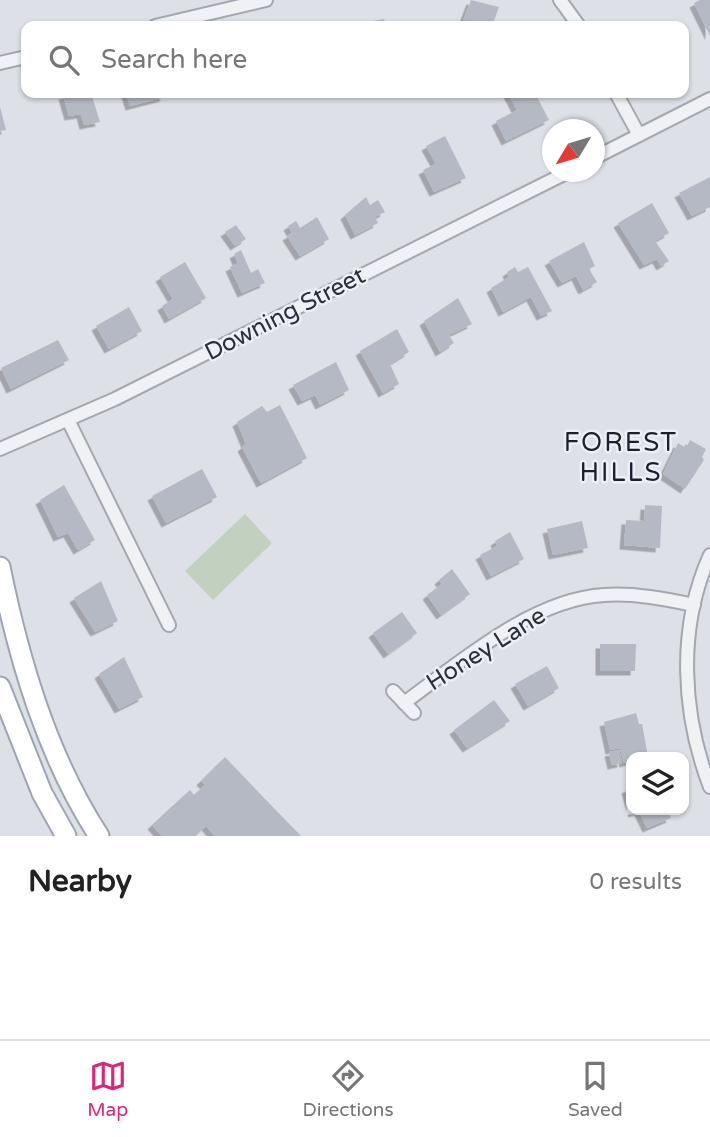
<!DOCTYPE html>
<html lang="en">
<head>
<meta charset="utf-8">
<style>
	:root { --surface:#fff; --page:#f2f2f2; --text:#222; --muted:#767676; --line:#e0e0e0; --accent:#db2777 }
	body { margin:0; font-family:"Varela Round",sans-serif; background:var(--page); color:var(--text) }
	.controls { position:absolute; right:21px; bottom:21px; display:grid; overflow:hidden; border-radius:14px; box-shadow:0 2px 5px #0004 }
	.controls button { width:63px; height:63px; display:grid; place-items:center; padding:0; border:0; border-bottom:2px solid var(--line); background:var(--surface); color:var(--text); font:35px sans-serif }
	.compass { position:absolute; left:542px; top:119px; width:63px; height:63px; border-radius:50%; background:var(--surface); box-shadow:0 2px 5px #0004; rotate:232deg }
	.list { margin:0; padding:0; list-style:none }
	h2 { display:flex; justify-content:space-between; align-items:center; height:91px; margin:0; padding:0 28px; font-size:30px }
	h2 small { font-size:23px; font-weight:400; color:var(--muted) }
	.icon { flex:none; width:38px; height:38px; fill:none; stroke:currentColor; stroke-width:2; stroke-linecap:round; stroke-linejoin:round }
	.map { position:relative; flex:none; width:710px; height:836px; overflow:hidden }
	.search { position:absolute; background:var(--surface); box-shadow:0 2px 5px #0004; left:21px; right:21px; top:21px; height:77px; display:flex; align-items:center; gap:18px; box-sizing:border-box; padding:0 24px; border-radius:14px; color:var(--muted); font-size:26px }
	.sheet { height:203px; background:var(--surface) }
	nav { display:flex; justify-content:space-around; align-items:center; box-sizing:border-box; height:98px; border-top:2px solid var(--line); background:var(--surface); font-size:19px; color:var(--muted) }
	nav a { display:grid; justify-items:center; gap:4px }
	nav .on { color:var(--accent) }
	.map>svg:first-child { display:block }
</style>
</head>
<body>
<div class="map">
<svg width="710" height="836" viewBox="0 0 710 836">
	<defs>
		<filter id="shadow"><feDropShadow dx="-4.5" dy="4.5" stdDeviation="0" flood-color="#0004"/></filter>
	</defs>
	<rect width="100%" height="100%" fill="#dde0e7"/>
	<!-- green -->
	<path fill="#c2d0bf" d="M245,514L272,543L213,600L185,571Z"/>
	<!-- building -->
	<g fill="#b5b9c3" filter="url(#shadow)">
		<path d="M471,0L499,7L492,26H461Z"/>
		<path d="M700,0H710V36L694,3Z"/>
		<path d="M384,19L386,26H353V25Z"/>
		<path d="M72,93H91L100,122L84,125L81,114L69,116L63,95Z"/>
		<path d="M126,93H163L165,97L130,106Z"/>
		<path d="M508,93H535L549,120L506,141L496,121L517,110Z"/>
		<path d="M0,107L6,130L0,131Z"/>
		<path d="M445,136L466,178L434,192L423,170L436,164L426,146Z"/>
		<path d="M710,177V207L692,216L679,193Z"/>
		<path d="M366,197L370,205L378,200L385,212L375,217L378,223L355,235L345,215Z"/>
		<path d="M652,203L669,233L655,241L669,261L661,266L657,259L644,265L618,223Z"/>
		<path d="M317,217L329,239L300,256L287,236L292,233L288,226L296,221L300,228Z"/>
		<path d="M236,225L246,239L235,246L225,232Z"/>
		<path d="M584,242L595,266L589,269L597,282L583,290L576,276L562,283L549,261Z"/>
		<path d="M241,250L251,273L258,269L265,283L242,293L230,267L238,263L234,254Z"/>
		<path d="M185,262L206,298L169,319L162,306L173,299L160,277Z"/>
		<path d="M515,267L518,272L528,267L552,311L541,316L531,297L503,312L491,288L509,277L507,272Z"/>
		<path d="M458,298L472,324L449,335L454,343L440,352L424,321Z"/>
		<path d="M129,307L142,331L109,349L96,326Z"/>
		<path d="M397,329L409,352L390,364L399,384L383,393L360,351Z"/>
		<path d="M58,340L69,360L11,389L1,368Z"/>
		<path d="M336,362L349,390L320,405L315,395L302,401L293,385Z"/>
		<path d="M280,405L307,458L261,483L242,447L246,444L237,422L262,406L267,412Z"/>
		<path d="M690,440L706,449L702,457L704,460L685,489L663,474L678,443L686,448Z"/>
		<path d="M202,469L217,497L166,523L152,496Z"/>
		<path d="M64,485L95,540L78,550L68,533L58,537L40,500Z"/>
		<path d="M645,505L662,506L660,548L624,545L626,520L644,521Z"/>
		<path d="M582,521L588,548L553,555L547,529Z"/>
		<path d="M510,532L524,559L491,576L480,555L497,546L495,541Z"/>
		<path d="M452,569L470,594L441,615L427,595L442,584L439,580Z"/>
		<path d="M101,581L118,621L95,632L74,598Z"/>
		<path d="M402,612L417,633L388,654L373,633Z"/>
		<path d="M600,644H636L635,671H600Z"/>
		<path d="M124,657L143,697L119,709L99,674Z"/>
		<path d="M547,666L559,688L528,706L515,684Z"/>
		<path d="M494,700L510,721L467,748L454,730Z"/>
		<path d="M636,713L639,724H642L648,757H631V761L624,763L620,748L610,750L604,722Z"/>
		<path d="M619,750L622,763L612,765L609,752Z"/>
		<path d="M225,757L267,801L301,836H215L206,826L195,836H162L152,825L190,790L194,795L205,785L201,781Z"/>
		<path d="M631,787V807L626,789Z"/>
		<path d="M632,810H667L671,818L647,828L639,811L633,813Z"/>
	</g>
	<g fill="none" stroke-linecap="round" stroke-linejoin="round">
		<defs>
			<g id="street">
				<path d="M560,0L579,26"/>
				<path d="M155,26L266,0"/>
				<path d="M0,63L26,57"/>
				<path d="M616,93L639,135"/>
				<path d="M594,158L710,99"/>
				<path d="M68,420L169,625"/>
				<path d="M0,449L115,399L568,172"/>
				<path d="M710,555C677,628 682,714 710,787"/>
				<path d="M393,691L414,713"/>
				<path d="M404,703C460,662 533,599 604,595C635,593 665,599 694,605"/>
			</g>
			<g id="primary">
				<path d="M0,567C19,660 47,756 99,836"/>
				<path d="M0,687L42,793L66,836"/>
			</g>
		</defs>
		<!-- street casing -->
		<use href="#street" stroke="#a3a7b0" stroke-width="16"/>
		<!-- primary casing -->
		<use href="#primary" stroke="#9da4b2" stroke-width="23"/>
		<!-- street -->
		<use href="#street" stroke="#f0f1f5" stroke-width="12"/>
		<!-- primary -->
		<use href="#primary" stroke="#fff" stroke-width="19"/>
	</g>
	<g text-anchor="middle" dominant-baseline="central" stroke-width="5" stroke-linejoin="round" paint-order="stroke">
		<!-- street labels -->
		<g font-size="24" fill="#282e3c" stroke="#edeff4">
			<text transform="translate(285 314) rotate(-27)">Downing Street</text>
			<text transform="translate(486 649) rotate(-32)">Honey Lane</text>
		</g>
		<!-- neighbourhood labels -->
		<g font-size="26" letter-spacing="2" fill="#1a1f2d" stroke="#edeff4">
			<text x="621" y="442">FOREST<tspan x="621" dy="30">HILLS</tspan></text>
		</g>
	</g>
</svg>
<div class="controls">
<button><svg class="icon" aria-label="layers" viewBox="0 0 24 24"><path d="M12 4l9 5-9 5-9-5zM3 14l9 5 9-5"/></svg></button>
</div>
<svg class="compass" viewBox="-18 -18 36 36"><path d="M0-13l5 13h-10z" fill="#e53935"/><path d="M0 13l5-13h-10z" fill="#767676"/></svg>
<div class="search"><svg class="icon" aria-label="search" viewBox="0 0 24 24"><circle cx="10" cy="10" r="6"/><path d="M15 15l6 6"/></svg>Search here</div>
</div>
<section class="sheet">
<h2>Nearby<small>0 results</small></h2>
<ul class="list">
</ul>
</section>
<nav>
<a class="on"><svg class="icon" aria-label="map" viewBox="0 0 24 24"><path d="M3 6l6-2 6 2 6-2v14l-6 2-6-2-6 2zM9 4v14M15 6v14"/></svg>Map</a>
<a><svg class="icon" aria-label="directions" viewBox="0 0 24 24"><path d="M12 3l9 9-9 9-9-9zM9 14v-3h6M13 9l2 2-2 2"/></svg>Directions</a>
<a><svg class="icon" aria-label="saved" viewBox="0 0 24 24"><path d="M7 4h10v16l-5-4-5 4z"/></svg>Saved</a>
</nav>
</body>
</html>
